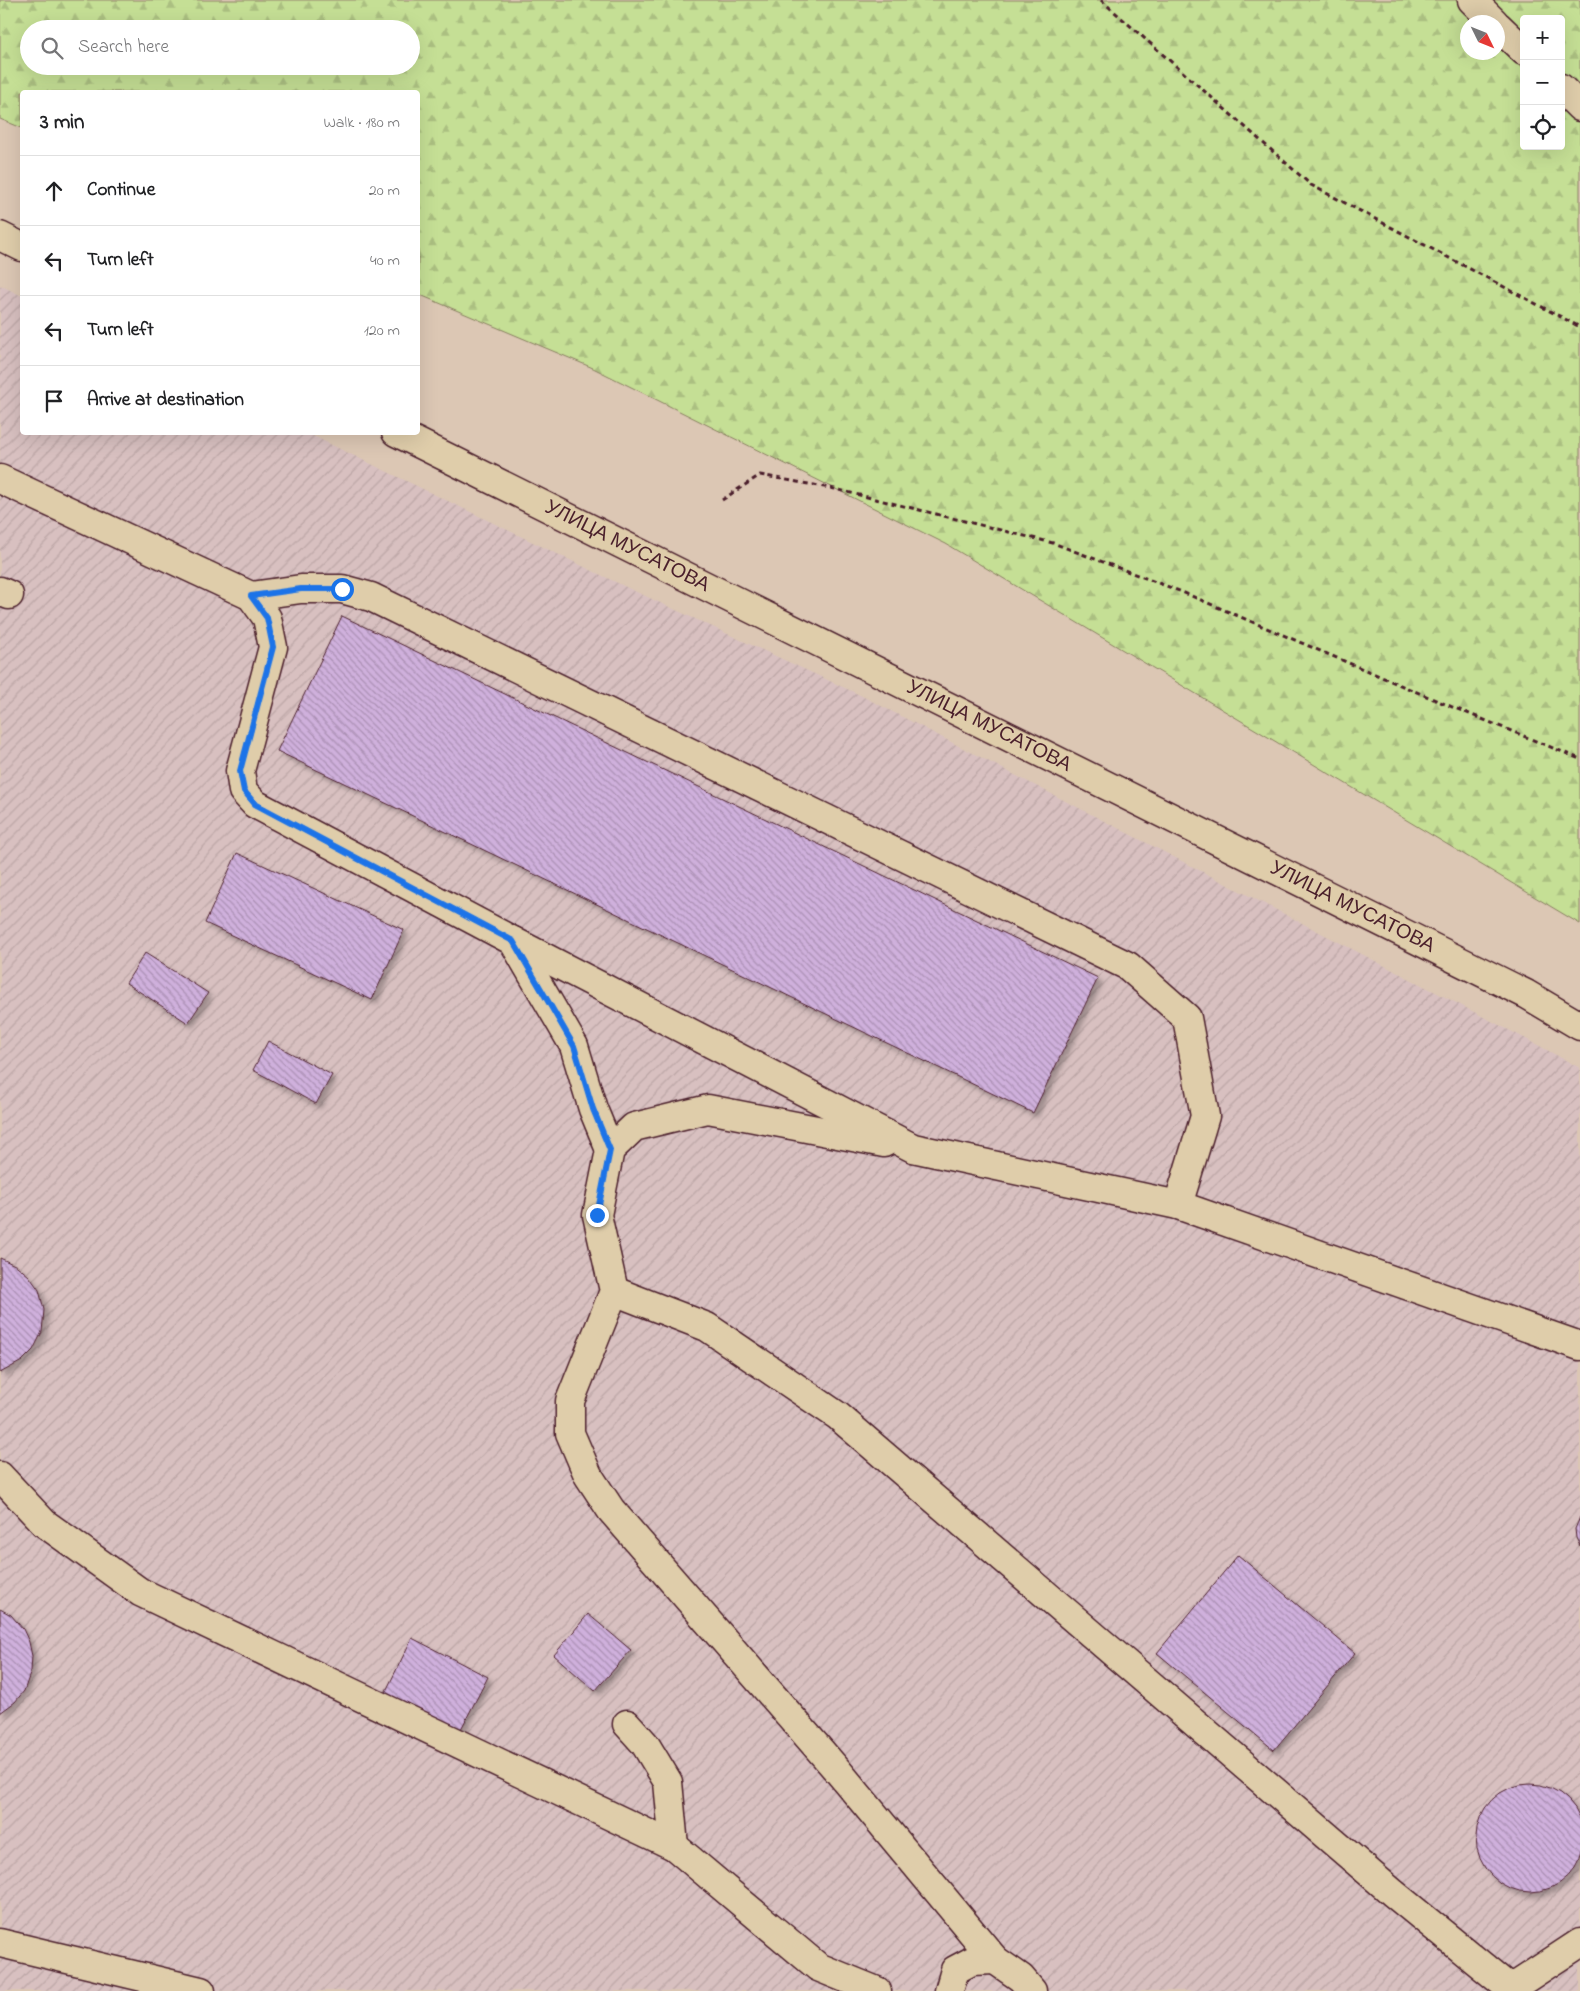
<!DOCTYPE html>
<html lang="en">
<head>
<meta charset="utf-8">
<style>
	:root { --surface:#fff; --page:#f2f2f2; --text:#202124; --muted:#757577; --line:#e0e0e0 }
	body { margin:0; font-family:"Indie Flower",sans-serif; background:var(--page); color:var(--text) }
	.controls { position:absolute; right:15px; top:15px; display:grid; overflow:hidden; border-radius:5px; box-shadow:0 5px 20px #0002 }
	.controls button { width:45px; height:45px; display:grid; place-items:center; padding:0; border:0; border-bottom:1px solid var(--line); background:var(--surface); color:var(--text); font:25px sans-serif }
	.compass { position:absolute; left:1460px; top:15px; width:45px; height:45px; border-radius:50%; background:var(--surface); box-shadow:0 5px 20px #0002; rotate:133deg }
	.stop { position:absolute; width:15px; height:15px; margin:-11px; border:4px solid #1a73e8; border-radius:50%; background:#fff }
	.stop.end { background:#1a73e8; border-color:#fff; box-shadow:0 1px 5px #0008 }
	.list { margin:0; padding:0; list-style:none }
	h2 { display:flex; justify-content:space-between; align-items:center; height:65px; margin:0; padding:0 20px; font-size:21px }
	h2 small { font-size:16px; font-weight:400; color:var(--muted) }
	.list li { display:grid; grid-template-columns:32px 1fr auto; gap:15px; align-items:center; box-sizing:border-box; height:70px; padding:0 20px; border-top:1px solid var(--line) }
	.list b { display:block; font-size:19px; white-space:nowrap }
	.list em { font-size:16px; font-style:normal; color:var(--muted) }
	.icon { flex:none; width:28px; height:28px; fill:none; stroke:currentColor; stroke-width:2; stroke-linecap:round; stroke-linejoin:round }
	.map { position:relative; flex:none; width:1580px; height:1991px; overflow:hidden }
	.search { position:absolute; background:var(--surface); box-shadow:0 5px 20px #0002; left:20px; top:20px; width:400px; height:55px; display:flex; align-items:center; gap:12px; box-sizing:border-box; padding:0 18px; border-radius:28px; color:var(--muted); font-size:19px }
	.panel { position:absolute; background:var(--surface); box-shadow:0 5px 20px #0002; left:20px; top:90px; width:400px; height:345px; border-radius:5px }
	.map>svg:first-child { display:block }
</style>
</head>
<body>
<div class="map">
<svg width="1580" height="1991" viewBox="0 0 1580 1991">
	<defs>
		<pattern id="industrial-furrows" width="10" height="10" patternUnits="userSpaceOnUse" patternTransform="scale(1.25)"><rect width="10" height="10" fill="#d8c0c0"/><path d="M-1 1l2-2M0 10L10 0M9 11l2-2" fill="none" stroke="#bba5a5"/></pattern>
		<pattern id="forest-firs" width="22" height="20" patternUnits="userSpaceOnUse" patternTransform="scale(1.25)"><rect width="22" height="20" fill="#c5df95"/><path d="M5 1l3.5 6h-7zM16 11l3.5 6h-7z" fill="#abbf81"/></pattern>
		<pattern id="building-back-hatch" width="6" height="6" patternUnits="userSpaceOnUse" patternTransform="scale(1.25)"><rect width="6" height="6" fill="#cfb0dc"/><path d="M-1 5l2 2M0 0l6 6M5-1l2 2" fill="none" stroke="#aa8fb3"/></pattern>
		<filter id="shadow"><feDropShadow dx="4.5" dy="4.5" stdDeviation="2.5" flood-color="#0004"/></filter>
	</defs>
	<rect width="100%" height="100%" fill="#dcc7b4"/>
	<filter id="ink" filterUnits="userSpaceOnUse"><feTurbulence type="fractalNoise" baseFrequency=".02" numOctaves="2"/><feDisplacementMap in="SourceGraphic" scale="10" xChannelSelector="R" yChannelSelector="G"/><feConvolveMatrix kernelMatrix="1 2 1 2 8 2 1 2 1" color-interpolation-filters="sRGB"/></filter>
	<g filter="url(#ink)">
		<!-- industrial -->
		<path fill="url(#industrial-furrows)" d="M0,285L22,296V432L307,433L628,588L858,694L1534,1043L1580,1068V1991H0Z"/>
		<!-- forest -->
		<path fill="url(#forest-firs)" stroke="#887f60" fill-rule="evenodd" d="M0,0H1580V924L946,544L593,368L418,294V92H22V128L0,119ZM1524,19H1561V146H1524ZM1468,22H1498V52H1468ZM29,29H411V66H29Z"/>
		<!-- building -->
		<g fill="url(#building-back-hatch)" stroke="#4a1f2b" filter="url(#shadow)">
			<path d="M342,616L1098,978L1033,1113L277,751Z"/>
			<path d="M237,853L404,930L372,1000L205,923Z"/>
			<path d="M145,953L208,993L188,1023L126,983Z"/>
			<path d="M268,1041L332,1075L316,1104L253,1070Z"/>
			<path d="M0,1258L17,1266L29,1276L39,1290L44,1310L42,1332L33,1350L22,1361L0,1373Z"/>
			<path d="M1580,1517V1546L1576,1538L1575,1529Z"/>
			<path d="M1238,1555L1355,1653L1274,1750L1157,1653Z"/>
			<path d="M0,1609L11,1615L23,1629L29,1642L32,1656L31,1671L24,1691L15,1702L0,1713Z"/>
			<path d="M588,1614L631,1650L595,1691L554,1655Z"/>
			<path d="M412,1638L488,1677L460,1731L385,1693Z"/>
			<circle cx="1530" cy="1838" r="54"/>
		</g>
		<g fill="none" stroke-linecap="round" stroke-linejoin="round">
			<defs>
				<g id="minor">
					<path d="M1472,0L1494,22"/>
					<path d="M1498,26L1524,51"/>
					<path d="M1561,88L1580,107"/>
					<path d="M0,236L22,247"/>
					<path id="s1" d="M396,432L1526,994L1580,1026"/>
					<path d="M0,479L251,596L267,618L273,647L240,771L243,791L255,804L513,941L913,1148L1178,1205L1580,1346"/>
					<path d="M0,591L9,595"/>
					<path d="M251,596L301,589H342L371,597L1128,966L1187,1018L1205,1116L1178,1205"/>
					<path d="M513,941L574,1046L593,1109L610,1150"/>
					<path d="M884,1143L708,1109L634,1127L610,1150L597,1215L614,1291L570,1401V1433L588,1475L611,1510L838,1771L995,1960L972,1961L955,1970L949,1991"/>
					<path d="M614,1291L707,1327L838,1416L1393,1893L1513,1991"/>
					<path d="M0,1476L44,1523L140,1592L674,1846L818,1967L877,1991"/>
					<path d="M627,1724L645,1744L668,1782L674,1846"/>
					<path d="M0,1943L201,1991"/>
					<path d="M995,1960L1021,1978L1032,1991"/>
					<path d="M1510,1989L1580,1943"/>
				</g>
			</defs>
			<!-- minor casing -->
			<use href="#minor" stroke="#4a1f2b" stroke-width="31"/>
			<!-- path -->
			<g stroke="#4a1f2b" stroke-width="3" stroke-dasharray="5 4" stroke-linecap="butt">
				<path d="M1101,0L1311,185L1580,327"/>
				<path d="M722,500L760,475L835,489L1053,543L1182,592L1445,704L1580,759"/>
			</g>
			<!-- minor -->
			<use href="#minor" stroke="#dfcdaa" stroke-width="28"/>
		</g>
	</g>
	<g fill="none" stroke-linecap="round" stroke-linejoin="round" filter="url(#ink)">
		<!-- route -->
		<path stroke="#1a73e8" stroke-width="6" d="M342,589H301L251,596L267,618L273,647L240,771L244,791L255,804L513,941L574,1046L593,1109L610,1150L597,1215"/>
	</g>
	<g text-anchor="middle" dominant-baseline="central" stroke-width="4" stroke-linejoin="round" paint-order="stroke">
		<!-- street labels -->
		<g font-size="20" fill="#4a1f2b" stroke="#dfcdaa">
			<text stroke="none"><textPath href="#s1" startOffset="258">УЛИЦА МУСАТОВА</textPath></text>
			<text stroke="none"><textPath href="#s1" startOffset="662">УЛИЦА МУСАТОВА</textPath></text>
			<text stroke="none"><textPath href="#s1" startOffset="1068">УЛИЦА МУСАТОВА</textPath></text>
		</g>
	</g>
</svg>
<div class="controls">
<button>+</button>
<button>−</button>
<button><svg class="icon" aria-label="locate" viewBox="0 0 24 24"><circle cx="12" cy="12" r="6"/><path d="M12 2v4M12 18v4M2 12h4M18 12h4"/></svg></button>
</div>
<svg class="compass" viewBox="-18 -18 36 36"><path d="M0-13l5 13h-10z" fill="#e53935"/><path d="M0 13l5-13h-10z" fill="#757577"/></svg>
<div class="stop" style="left:342px;top:589px"></div>
<div class="stop end" style="left:597px;top:1215px"></div>
<div class="search"><svg class="icon" aria-label="search" viewBox="0 0 24 24"><circle cx="10" cy="10" r="6"/><path d="M15 15l6 6"/></svg>Search here</div>
<section class="panel">
<h2>3 min<small>Walk · 180 m</small></h2>
<ul class="list">
<li><svg class="icon" aria-label="ahead" viewBox="0 0 24 24"><path d="M12 20V5M6 11l6-6 6 6"/></svg><div><b>Continue</b></div><em>20 m</em></li>
<li><svg class="icon" aria-label="left" viewBox="0 0 24 24"><path d="M17 20v-9H6M10 6l-5 5 5 5"/></svg><div><b>Turn left</b></div><em>40 m</em></li>
<li><svg class="icon" aria-label="left" viewBox="0 0 24 24"><path d="M17 20v-9H6M10 6l-5 5 5 5"/></svg><div><b>Turn left</b></div><em>120 m</em></li>
<li><svg class="icon" aria-label="arrive" viewBox="0 0 24 24"><path d="M6 21V4h12l-3 4 3 4H6"/></svg><div><b>Arrive at destination</b></div></li>
</ul>
</section>
</div>
</body>
</html>
